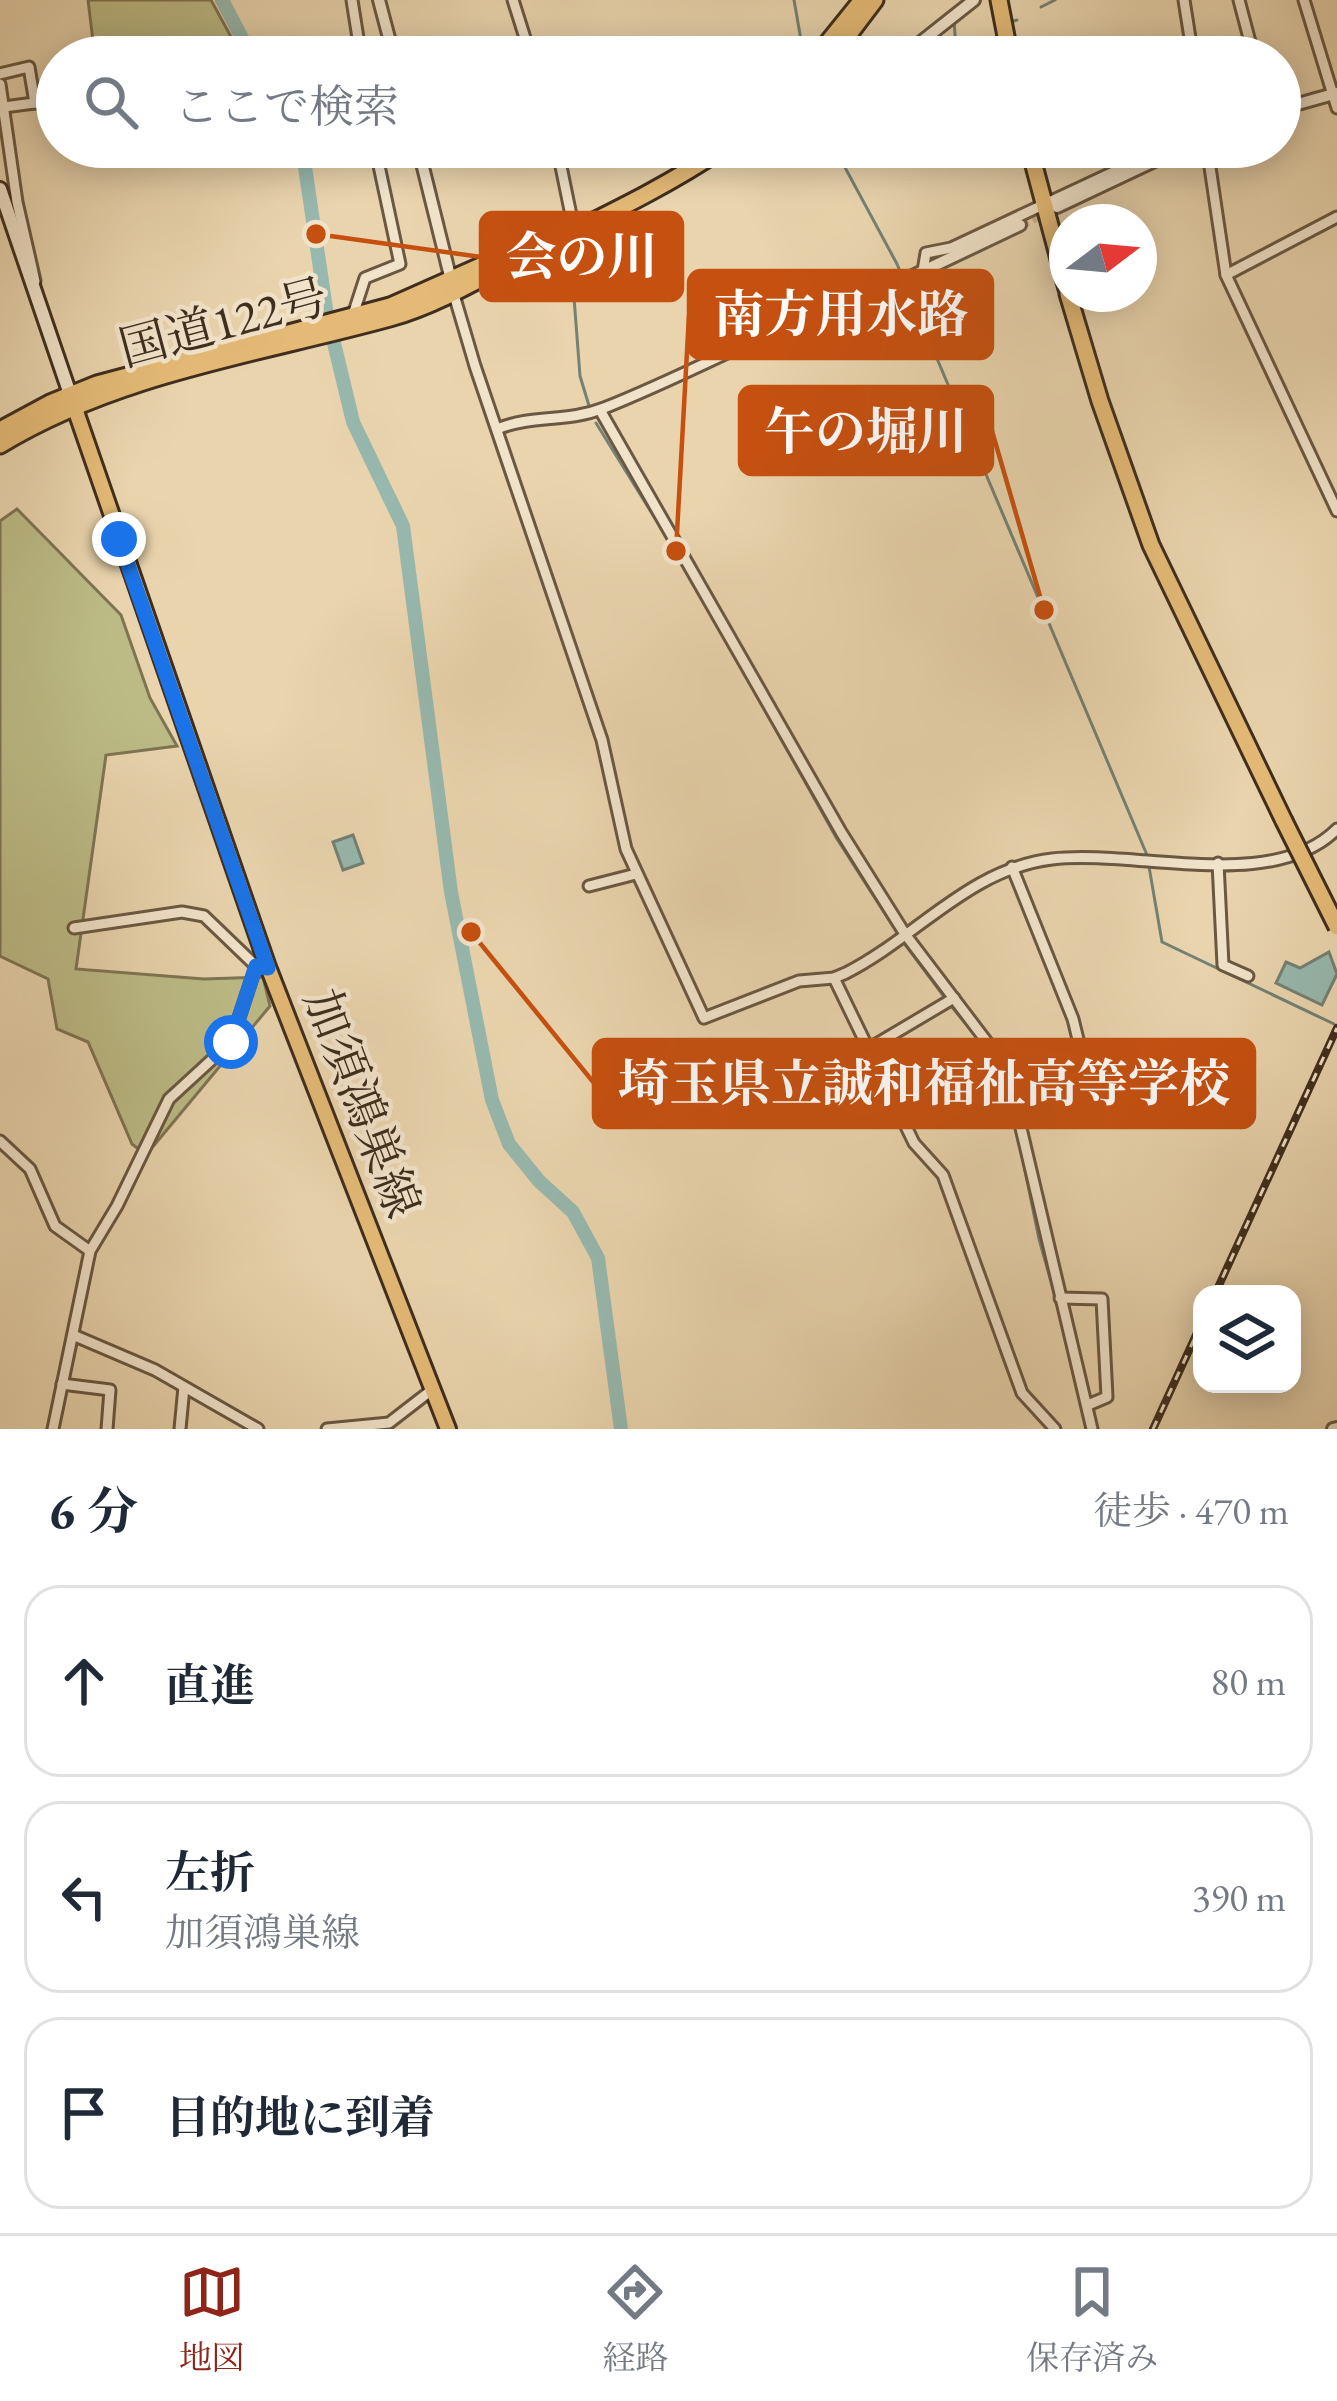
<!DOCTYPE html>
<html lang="ja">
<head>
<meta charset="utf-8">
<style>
	:root { --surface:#fff; --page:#f2f2f3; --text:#1f2937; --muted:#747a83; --line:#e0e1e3; --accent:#8f2418 }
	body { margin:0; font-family:"EB Garamond","Noto Serif JP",serif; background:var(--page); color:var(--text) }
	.controls { position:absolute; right:36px; bottom:36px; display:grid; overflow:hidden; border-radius:24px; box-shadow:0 6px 30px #0003 }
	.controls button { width:108px; height:108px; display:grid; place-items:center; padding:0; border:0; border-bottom:3px solid var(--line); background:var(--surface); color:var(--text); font:60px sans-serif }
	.compass { position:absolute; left:1049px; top:204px; width:108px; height:108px; border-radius:50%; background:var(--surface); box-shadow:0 6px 30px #0003; rotate:74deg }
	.stop { position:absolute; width:36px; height:36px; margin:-27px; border:9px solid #1a73e8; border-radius:50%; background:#fff }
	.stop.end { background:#1a73e8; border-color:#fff; box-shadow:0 3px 12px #0008 }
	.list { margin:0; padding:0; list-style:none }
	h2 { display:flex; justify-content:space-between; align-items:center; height:156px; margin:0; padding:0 48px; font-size:51px }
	h2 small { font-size:39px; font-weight:400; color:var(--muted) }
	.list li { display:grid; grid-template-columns:78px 1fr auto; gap:36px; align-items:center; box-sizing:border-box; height:192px; margin:0 24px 24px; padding:0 24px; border:3px solid var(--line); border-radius:36px }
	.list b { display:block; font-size:45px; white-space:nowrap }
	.list p { margin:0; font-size:39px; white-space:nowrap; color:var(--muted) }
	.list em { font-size:39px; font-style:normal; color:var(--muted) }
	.icon { flex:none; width:66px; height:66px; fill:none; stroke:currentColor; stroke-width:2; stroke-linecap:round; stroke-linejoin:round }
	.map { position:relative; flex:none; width:1337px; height:1429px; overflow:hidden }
	.search { position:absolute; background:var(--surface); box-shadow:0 6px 30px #0003; left:36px; right:36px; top:36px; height:132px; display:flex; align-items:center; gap:30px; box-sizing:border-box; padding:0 42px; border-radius:66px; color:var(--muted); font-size:45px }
	.sheet { height:804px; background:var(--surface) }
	nav { display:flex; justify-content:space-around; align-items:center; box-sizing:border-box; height:168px; border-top:3px solid var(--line); background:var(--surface); font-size:33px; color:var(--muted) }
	nav a { display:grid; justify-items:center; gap:6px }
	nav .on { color:var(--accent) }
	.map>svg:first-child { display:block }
</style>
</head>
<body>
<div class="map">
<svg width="1337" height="1429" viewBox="0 0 1337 1429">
	<rect width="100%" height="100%" fill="#e9d4ad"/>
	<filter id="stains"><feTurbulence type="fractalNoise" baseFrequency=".00167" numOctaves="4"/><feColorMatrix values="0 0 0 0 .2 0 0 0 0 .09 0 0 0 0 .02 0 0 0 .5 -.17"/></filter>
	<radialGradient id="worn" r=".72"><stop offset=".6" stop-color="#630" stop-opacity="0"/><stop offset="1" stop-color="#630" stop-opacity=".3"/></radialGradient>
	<!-- green -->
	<g fill="#bcbb86" stroke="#7e7452" stroke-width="3">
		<path d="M88,0H211L242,57H95Z"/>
		<path d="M17,509L121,615L150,698L177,746L106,755L76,969L204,979L263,977L270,1006L146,1155L132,1144L88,1042L57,1029L48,979L0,956V521Z"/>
	</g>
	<!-- water -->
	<g fill="#97b8ae" stroke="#748174" stroke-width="3">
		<path d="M353,835L363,863L343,870L333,842Z"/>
		<path d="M1329,952L1337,974L1322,1005L1276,983L1286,962L1300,968Z"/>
	</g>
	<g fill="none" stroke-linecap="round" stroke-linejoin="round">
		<!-- stream -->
		<g stroke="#748174" stroke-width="3">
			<path d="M508,0L526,57"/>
			<path d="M794,0L804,57"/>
			<path d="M1041,7L1055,0"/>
			<path d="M954,20L956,50"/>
			<path d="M1014,21L1017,20"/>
			<path d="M944,57L977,39"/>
			<path d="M834,147L897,264L1147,855L1162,942L1334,1024"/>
			<path d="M559,178L565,213"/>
			<path d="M570,245L580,376L590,409"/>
			<path d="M596,423L674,549"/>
			<path d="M679,557L837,839L896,931"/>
			<path d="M904,943L945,998"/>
			<path d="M951,1006L979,1040L1010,1101"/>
			<path d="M1015,1122L1039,1239L1057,1303"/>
		</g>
		<!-- river -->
		<g stroke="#97b8ae" stroke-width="14">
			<path d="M222,0L252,57"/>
			<path d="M302,147L327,315"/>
			<path d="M334,343L353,422L403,526L451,892L492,1100L509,1144L539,1181L573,1212L598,1258L621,1429"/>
		</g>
		<!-- minor-tunnel -->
		<path stroke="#c7b390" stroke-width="9" stroke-dasharray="9 4.5" stroke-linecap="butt" d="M1020,225L1048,212"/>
		<defs>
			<g id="minor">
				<path d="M352,0L361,57"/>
				<path d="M513,0L531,57"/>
				<path d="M1184,0L1193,57"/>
				<path d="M1239,0L1254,57"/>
				<path d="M1304,0L1337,108"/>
				<path d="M0,74L29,67L35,103"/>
				<path d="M0,84L17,202L35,281"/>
				<path d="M4,107L57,100"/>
				<path d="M557,147L572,220"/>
				<path d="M1207,147L1226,275L1337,511"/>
				<path d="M923,271L926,253L951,248L1154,153L1165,155"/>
				<path d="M1226,275L1337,217"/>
				<path d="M452,288L475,366L602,740L626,849L704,1018L799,981L834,978L846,973C917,937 969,869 1052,859C1137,849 1272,894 1337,829"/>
				<path d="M353,315L365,278L400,264L375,147"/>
				<path d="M600,410L841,832L905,934L987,1042L1012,1090L1092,1429"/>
				<path d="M497,429C534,414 566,423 604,408C703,369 797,313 900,282"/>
				<path d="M1218,863L1223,965L1248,976"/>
				<path d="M1012,867L1073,1019L1090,1088L1019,1107"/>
				<path d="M589,886L636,874"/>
				<path d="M74,928L182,912L204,916L256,966L263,967"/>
				<path d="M834,978L914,1143L943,1175L1022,1393L1055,1429"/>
				<path d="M868,1049L954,998"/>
				<path d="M0,1141L30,1169L55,1226L90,1251"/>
				<path d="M1060,1298L1102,1299L1107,1397L1088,1405"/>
				<path d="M73,1335L155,1370L258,1429"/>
				<path d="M62,1384L110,1390L107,1429"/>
				<path d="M53,1429L90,1251L117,1206L169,1099L231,1042L256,966"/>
				<path d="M180,1429L184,1387"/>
				<path d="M327,1429L389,1423L433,1389"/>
			</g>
			<g id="tertiary">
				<path d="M379,0L394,57"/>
				<path d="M902,57L974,0"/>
				<path d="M1280,109L1337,93"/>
				<path d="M418,147L451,280"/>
				<path d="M1057,207L1184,147"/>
				<path d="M900,282L1020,225"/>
				<path d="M1333,1429L1337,1428"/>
			</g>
			<path id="secondary" d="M0,189L70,394"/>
			<path id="primary" d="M71,397L268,967L448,1429"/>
			<g id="trunk">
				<path d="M999,0L1010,57"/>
				<path d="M816,57L862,0"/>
				<path d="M832,57L875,0"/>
				<path d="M1029,147L1067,289"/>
				<path d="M1068,294L1100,401L1151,545L1284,821"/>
				<path d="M0,430L50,403L97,384L390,306L494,260"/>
				<path d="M0,445C119,373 259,354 390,318C437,305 481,278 523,256C591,222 662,190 725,147"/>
			</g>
		</defs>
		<!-- minor casing -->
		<use href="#minor" stroke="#6a5842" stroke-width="15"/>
		<!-- tertiary casing -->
		<use href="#tertiary" stroke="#6a5842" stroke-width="16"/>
		<!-- secondary casing -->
		<use href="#secondary" stroke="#3f2e1e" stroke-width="18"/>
		<!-- primary casing -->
		<use href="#primary" stroke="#3f2e1e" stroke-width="20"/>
		<!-- trunk casing -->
		<use href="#trunk" stroke="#3f2e1e" stroke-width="21"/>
		<!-- minor -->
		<use href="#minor" stroke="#f1e3ca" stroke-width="9"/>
		<!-- tertiary -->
		<use href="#tertiary" stroke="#f1e3ca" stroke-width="10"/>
		<!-- secondary -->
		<use href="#secondary" stroke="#f1e3ca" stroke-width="12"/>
		<!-- primary -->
		<use href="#primary" stroke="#e4ba76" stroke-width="14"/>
		<!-- trunk -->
		<use href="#trunk" stroke="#e4ba76" stroke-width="15"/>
		<defs>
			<g id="rail">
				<path d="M1215,1294L1337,1028"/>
				<path d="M1153,1429L1202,1322"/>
			</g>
		</defs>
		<!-- rail casing -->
		<use href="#rail" stroke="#3f2e1e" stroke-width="8"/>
		<!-- rail -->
		<use href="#rail" stroke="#f1e3ca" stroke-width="3" stroke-dasharray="9" stroke-linecap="butt"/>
		<defs>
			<path id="trunk-bridge" d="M1284,821L1337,927"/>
		</defs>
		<!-- trunk-bridge casing -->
		<use href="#trunk-bridge" stroke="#3f2e1e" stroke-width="21" stroke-linecap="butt"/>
		<!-- trunk-bridge -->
		<use href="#trunk-bridge" stroke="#e4ba76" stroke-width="15"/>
	</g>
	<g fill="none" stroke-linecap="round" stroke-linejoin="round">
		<!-- route -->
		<path stroke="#1a73e8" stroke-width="15" d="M119,539L268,968L256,966L231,1042"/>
	</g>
	<g text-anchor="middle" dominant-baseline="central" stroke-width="9" stroke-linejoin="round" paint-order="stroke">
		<!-- street labels -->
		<g font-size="48" fill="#3f2e1e" stroke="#f1e3ca">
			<text transform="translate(223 322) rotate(-15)">国道122号</text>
			<text transform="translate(363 1103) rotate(69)">加須鴻巣線</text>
		</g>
	</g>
	<!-- callouts -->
	<path fill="none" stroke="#c65010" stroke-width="4.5" d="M316 234L481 257M676 551L689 315M1044 610L992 431M471 932L594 1083"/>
	<g fill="#c65010" stroke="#f1e3ca" stroke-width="4.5">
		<circle cx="316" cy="234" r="12"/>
		<circle cx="676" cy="551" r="12"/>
		<circle cx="1044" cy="610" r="12"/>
		<circle cx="471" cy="932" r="12"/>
	</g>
	<g fill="#c65010" stroke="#c65010" stroke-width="4.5">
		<rect x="481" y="213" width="201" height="87" rx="12"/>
		<rect x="689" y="271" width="303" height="87" rx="12"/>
		<rect x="740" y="387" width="252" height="87" rx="12"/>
		<rect x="594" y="1040" width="660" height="87" rx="12"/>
	</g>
	<g font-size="51" text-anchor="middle" font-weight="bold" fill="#fff">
		<text x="582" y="274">会の川</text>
		<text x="841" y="332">南方用水路</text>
		<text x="866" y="449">午の堀川</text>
		<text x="924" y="1101">埼玉県立誠和福祉高等学校</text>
	</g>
	<rect width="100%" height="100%" filter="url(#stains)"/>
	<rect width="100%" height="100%" fill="url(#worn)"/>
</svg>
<div class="controls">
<button><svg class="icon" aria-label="layers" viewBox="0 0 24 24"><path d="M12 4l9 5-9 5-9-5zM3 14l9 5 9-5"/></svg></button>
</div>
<svg class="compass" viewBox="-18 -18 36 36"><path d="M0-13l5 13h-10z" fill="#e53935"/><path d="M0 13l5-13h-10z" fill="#747a83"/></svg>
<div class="stop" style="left:231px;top:1042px"></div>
<div class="stop end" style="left:119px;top:539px"></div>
<div class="search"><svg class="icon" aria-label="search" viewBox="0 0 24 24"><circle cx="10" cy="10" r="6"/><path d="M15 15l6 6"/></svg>ここで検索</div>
</div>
<section class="sheet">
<h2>6 分<small>徒歩 · 470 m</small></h2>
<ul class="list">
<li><svg class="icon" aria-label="ahead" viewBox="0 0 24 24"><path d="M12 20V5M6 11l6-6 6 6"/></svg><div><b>直進</b></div><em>80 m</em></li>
<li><svg class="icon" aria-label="left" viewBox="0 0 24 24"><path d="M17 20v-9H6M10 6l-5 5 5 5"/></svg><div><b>左折</b><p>加須鴻巣線</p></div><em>390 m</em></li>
<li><svg class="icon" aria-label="arrive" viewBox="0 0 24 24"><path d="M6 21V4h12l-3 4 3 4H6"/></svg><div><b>目的地に到着</b></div></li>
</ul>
</section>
<nav>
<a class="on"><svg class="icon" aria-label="map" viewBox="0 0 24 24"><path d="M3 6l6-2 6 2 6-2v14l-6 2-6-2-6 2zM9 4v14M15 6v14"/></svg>地図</a>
<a><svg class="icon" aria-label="directions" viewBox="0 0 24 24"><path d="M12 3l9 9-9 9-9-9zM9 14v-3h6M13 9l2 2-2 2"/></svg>経路</a>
<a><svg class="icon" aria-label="saved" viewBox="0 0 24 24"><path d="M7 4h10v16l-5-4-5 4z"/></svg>保存済み</a>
</nav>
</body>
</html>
